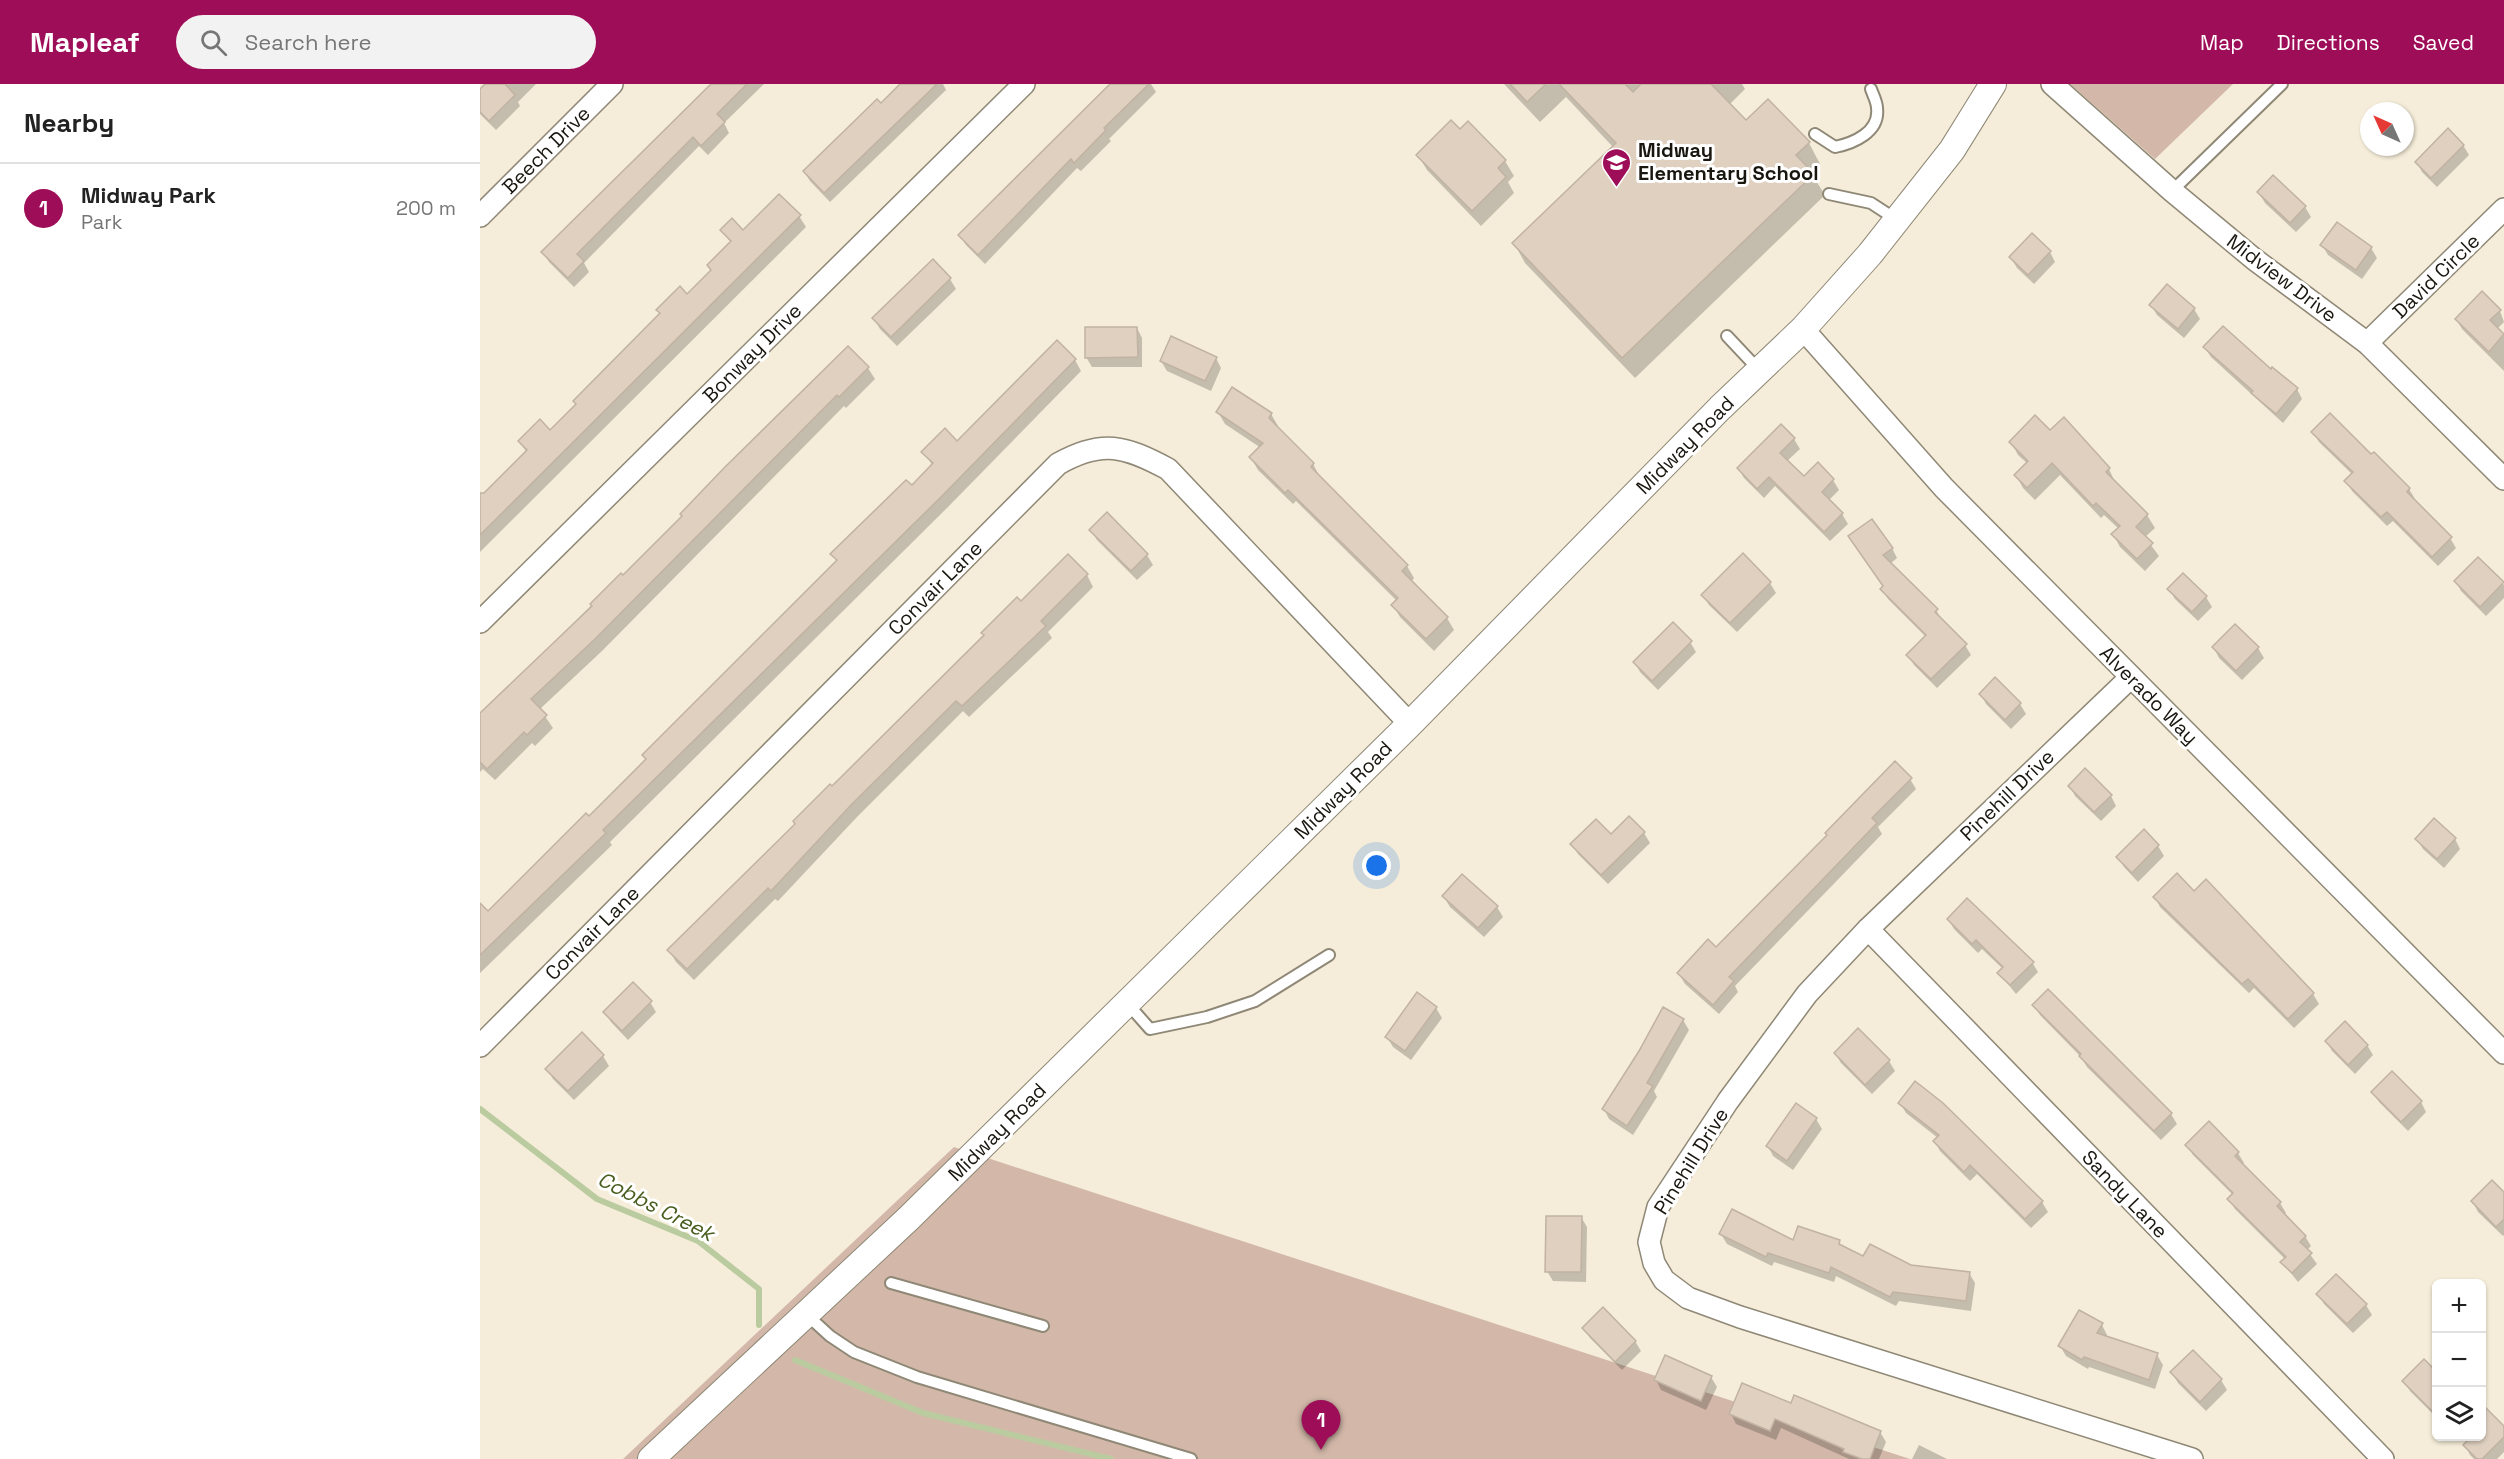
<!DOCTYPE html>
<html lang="en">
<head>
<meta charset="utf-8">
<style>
	:root { --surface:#fff; --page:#f2f2f2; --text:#222; --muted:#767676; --line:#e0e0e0; --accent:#9e0d58 }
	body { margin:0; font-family:"Space Grotesk",sans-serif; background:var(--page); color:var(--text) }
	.controls { position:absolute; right:18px; bottom:18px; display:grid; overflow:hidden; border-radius:9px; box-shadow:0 2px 4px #0004 }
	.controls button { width:54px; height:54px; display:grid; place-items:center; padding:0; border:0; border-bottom:2px solid var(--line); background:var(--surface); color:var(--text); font:30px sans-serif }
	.compass { position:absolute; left:1880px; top:18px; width:54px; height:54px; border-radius:50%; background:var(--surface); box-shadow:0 2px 4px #0004; rotate:315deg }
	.you { position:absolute; left:897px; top:782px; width:21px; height:21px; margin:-15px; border:4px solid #fff; border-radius:50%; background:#1a73e8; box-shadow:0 0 0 9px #1a73e833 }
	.badge { display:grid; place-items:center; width:39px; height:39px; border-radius:50%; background:var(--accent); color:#fff; font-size:20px; font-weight:700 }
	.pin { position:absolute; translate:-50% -50px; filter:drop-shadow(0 2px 3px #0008) }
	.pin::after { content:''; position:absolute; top:32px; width:21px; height:18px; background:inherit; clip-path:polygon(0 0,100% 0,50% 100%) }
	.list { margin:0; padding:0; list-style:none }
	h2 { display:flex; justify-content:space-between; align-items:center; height:78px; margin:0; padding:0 24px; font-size:26px }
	h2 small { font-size:20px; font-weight:400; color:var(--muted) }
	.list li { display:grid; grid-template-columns:39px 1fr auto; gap:18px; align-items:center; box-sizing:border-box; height:90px; padding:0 24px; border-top:2px solid var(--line) }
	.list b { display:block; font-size:22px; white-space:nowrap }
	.list p { margin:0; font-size:20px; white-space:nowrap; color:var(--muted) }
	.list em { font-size:20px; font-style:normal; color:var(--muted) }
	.icon { flex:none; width:33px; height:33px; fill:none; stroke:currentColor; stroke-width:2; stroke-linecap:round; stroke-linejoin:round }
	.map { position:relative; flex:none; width:2024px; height:1375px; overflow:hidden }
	header { display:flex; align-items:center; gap:36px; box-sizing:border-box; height:84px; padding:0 30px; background:var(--accent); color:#fff }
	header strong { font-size:28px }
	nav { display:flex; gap:33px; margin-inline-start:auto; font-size:21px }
	.search { width:420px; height:54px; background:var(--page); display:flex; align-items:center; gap:15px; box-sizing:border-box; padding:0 21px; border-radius:33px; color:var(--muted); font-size:22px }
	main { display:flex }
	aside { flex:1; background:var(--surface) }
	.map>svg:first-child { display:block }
</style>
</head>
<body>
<header>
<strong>Mapleaf</strong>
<div class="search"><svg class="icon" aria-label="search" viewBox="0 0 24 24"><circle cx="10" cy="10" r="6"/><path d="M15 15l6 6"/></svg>Search here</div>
<nav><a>Map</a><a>Directions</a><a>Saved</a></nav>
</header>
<main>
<aside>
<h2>Nearby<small></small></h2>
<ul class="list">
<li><span class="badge">1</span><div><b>Midway Park</b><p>Park</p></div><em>200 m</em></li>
</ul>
</aside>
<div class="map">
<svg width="2024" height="1375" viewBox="0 0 2024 1375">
	<rect width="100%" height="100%" fill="#f5edd9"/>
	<!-- green -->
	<g fill="#d3b8a9">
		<path d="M1590,0H1753L1675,75Z"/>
		<path d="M474,1063L1430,1375H143Z"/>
	</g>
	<!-- shadow -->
	<g fill="#0003">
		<path d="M7,0H56L38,18L40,22L16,46L0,30V7Z"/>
		<path d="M232,0H284L244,39L249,49L228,71L219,62L104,179L109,188L94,203L69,178L63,168Z"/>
		<path d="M422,0H463L466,6L350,118L330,97L324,87Z"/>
		<path d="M632,0H671L676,8L629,55L631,57L601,87L597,84L505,180L486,161L480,151Z"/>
		<path d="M1024,0H1262L1265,5L1249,21L1266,39L1329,59L1340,80L1331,89L1345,111L1155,294L1045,179L1034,159L1133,63L1086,13L1060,38Z"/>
		<path d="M980,47L1025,77L1034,92L1028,98L1034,109L1001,142L947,86L938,71Z"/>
		<path d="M1983,61L1989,71L1957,103L1942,88L1937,78Z"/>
		<path d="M1793,93L1825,123L1831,133L1816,148L1785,119L1779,109Z"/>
		<path d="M319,132L326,143L0,468V415L47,369L40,358L70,348L231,187L228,182L251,159L242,146L263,148Z"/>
		<path d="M1857,140L1891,164L1897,174L1882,195L1848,171L1842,161Z"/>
		<path d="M1570,168L1575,178L1554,200L1537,184L1531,174Z"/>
		<path d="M453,177L470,195L476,205L417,262L400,245L394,235Z"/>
		<path d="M1687,202L1714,225L1720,235L1704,254L1677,231L1671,221Z"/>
		<path d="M2020,227L2024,238L2017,245L2024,252V287L1982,245L1976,235Z"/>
		<path d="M657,244L662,254V283H612L606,273Z"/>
		<path d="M1725,264L1791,287L1817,305L1822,315L1803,339L1731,273Z"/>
		<path d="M736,274L741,284L731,307L687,287L681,277Z"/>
		<path d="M595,276L601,287L468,423L130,758L132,761L0,889V829H8L109,734L167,677L163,671L357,478L352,470L432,403L453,382L443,368L477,359Z"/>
		<path d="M388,284L395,295L366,324L364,322L122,567L60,625L73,644L55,662L52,659L15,696L3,685L0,688V631L141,492L143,493Z"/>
		<path d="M738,328L791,330L798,342L797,344L833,380L840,393L927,482L934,494L931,498L967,534L974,546L954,567L920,533L913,521L917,517L816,417L813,420L778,386L771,374L781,364L745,340Z"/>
		<path d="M1570,348L1629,385L1635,398L1667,431L1675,444L1665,453L1679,472L1665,487L1640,463L1633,450L1639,445L1624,431L1621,434L1580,391L1555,416L1543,404L1536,391L1548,380L1538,371L1531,358Z"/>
		<path d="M1833,348L1891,372L1929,405L1935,415L1933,417L1970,454L1976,464L1958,482L1913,437L1907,442L1872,407L1866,397L1873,391L1839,358Z"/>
		<path d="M1314,355L1320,365L1307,377L1324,394L1353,396L1359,406L1348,417L1362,430L1368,440L1350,457L1295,402L1284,414L1264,394L1258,384Z"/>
		<path d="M611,446L667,471L673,481L657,496L617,456Z"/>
		<path d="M1370,453L1412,464L1417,474L1410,480L1456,526L1462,536L1485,561L1491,571L1457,604L1434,581L1428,571L1446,553L1408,515L1402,505L1404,503Z"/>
		<path d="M1263,472L1290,499L1296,509L1257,548L1229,521L1223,511Z"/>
		<path d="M1998,475L2024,501V514L2006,532L1981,507L1976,497Z"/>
		<path d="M607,491L613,503L568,548L572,554L489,633L483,627L377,733L298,817L295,815L214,896L196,878L189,866L505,552L541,519Z"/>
		<path d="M1689,505L1726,513L1732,523L1718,537L1695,515Z"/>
		<path d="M1210,558L1216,568L1178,606L1160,588L1155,578Z"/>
		<path d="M1734,564H1778L1784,574L1762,596L1739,574Z"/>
		<path d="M1515,595L1540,620L1546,630L1531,645L1506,620L1501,610Z"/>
		<path d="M1430,695L1436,705L1398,743L1402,750L1255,902L1258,908L1239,930L1205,900L1199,890L1237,865Z"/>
		<path d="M1590,702L1631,712L1636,722L1621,737L1595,712Z"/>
		<path d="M1664,747L1678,762L1684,772L1658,798L1644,783L1638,773Z"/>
		<path d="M1164,749L1170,759L1128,800L1098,770L1092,760Z"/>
		<path d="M1937,755H1975L1980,765L1964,784L1943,765Z"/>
		<path d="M1714,810L1833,910L1839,920L1814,944L1774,904L1769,909L1680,823L1675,813Z"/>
		<path d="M964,813L1017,823L1023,833L1004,853L970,823Z"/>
		<path d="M1468,835L1552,878L1558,888L1536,910L1519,889L1523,885L1502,865L1498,869L1474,845Z"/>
		<path d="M1568,907L1691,1030L1697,1040L1681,1056L1607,983L1601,973L1560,931L1554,921Z"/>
		<path d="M170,918L176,928L148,956L131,938L125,928Z"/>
		<path d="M956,924L962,934L931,976L913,963L907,953Z"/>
		<path d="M1184,925L1203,936L1209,946L1174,1007L1177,1013L1153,1051L1129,1035L1124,1025Z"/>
		<path d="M1378,947L1409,977L1415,987L1392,1010L1361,979L1355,969Z"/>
		<path d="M1847,957L1887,961L1893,971L1875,990L1852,967Z"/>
		<path d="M123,972L129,982L94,1016L73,995L67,985Z"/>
		<path d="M1893,1008L1941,1018L1946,1028L1928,1047L1899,1018Z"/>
		<path d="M1420,1019L1562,1118L1568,1128L1551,1144L1497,1090L1490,1097L1460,1067L1455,1057L1458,1054L1426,1029Z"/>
		<path d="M1336,1035L1342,1045L1313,1086L1293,1072L1288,1062Z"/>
		<path d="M1729,1040L1758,1069L1764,1079L1762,1081L1800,1119L1806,1129L1804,1131L1825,1152L1831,1162L1827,1166L1837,1180L1818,1198L1802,1178L1805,1175L1755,1125L1749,1115L1753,1111L1713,1071L1707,1061Z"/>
		<path d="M2024,1110V1151L2023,1152L1998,1128L1993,1118Z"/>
		<path d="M1101,1133L1107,1143L1106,1198L1073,1197L1067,1187Z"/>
		<path d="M1241,1150L1314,1158H1359L1362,1163L1384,1174L1489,1189L1495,1199L1491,1227L1419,1217L1416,1222L1356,1192L1354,1198L1294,1178L1292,1182L1247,1160Z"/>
		<path d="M1838,1210L1886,1221L1892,1231L1873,1249L1844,1220Z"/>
		<path d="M1622,1241L1627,1251L1626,1253L1677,1271L1683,1281L1675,1305L1609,1283L1608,1285L1586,1272L1580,1262Z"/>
		<path d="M1104,1244L1155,1257L1161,1267L1142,1286L1110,1254Z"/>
		<path d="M1713,1268L1741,1296L1747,1306L1726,1327L1698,1299L1692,1289Z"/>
		<path d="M1944,1277L1956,1289V1333L1930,1307L1924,1297Z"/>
		<path d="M1231,1293L1237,1303L1226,1326L1181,1306L1176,1296Z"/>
		<path d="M1312,1321L1400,1348L1406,1358L1399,1375H1369L1301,1344L1296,1356L1256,1340L1251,1330Z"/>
		<path d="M2024,1344V1368L2017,1375H1994L1990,1371L1985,1361L1993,1352H2002Z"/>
		<path d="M1439,1361L1467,1375H1432Z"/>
	</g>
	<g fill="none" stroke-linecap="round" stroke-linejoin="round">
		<!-- stream -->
		<g stroke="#bacba0" stroke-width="6">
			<path d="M0,1025L117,1115L218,1157L279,1205V1241"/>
			<path d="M315,1276L443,1329L631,1375"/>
		</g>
	</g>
	<!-- building -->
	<g fill="#dfd0bf" stroke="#c1b2a2" stroke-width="1.5">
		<path d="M5,0H25L35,11L9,37L0,28V5Z"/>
		<path d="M231,0H267L237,30L245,38L221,62L213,53L97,170L104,177L88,194L61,168Z"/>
		<path d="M420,0H457L344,109L323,87L397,15L401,19Z"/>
		<path d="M630,0H669L624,44L626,46L594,79L591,75L498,171L478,151Z"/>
		<path d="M1030,0H1066L1047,18Z"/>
		<path d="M1079,0H1145L1153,8L1161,0H1231L1266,36L1288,15L1330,58L1316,71L1334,90L1142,274L1032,159L1136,59Z"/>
		<path d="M971,36L980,45L988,37L1026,76L1018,84L1026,93L992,127L936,71Z"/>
		<path d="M1968,44L1984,61L1951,94L1935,78Z"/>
		<path d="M1793,91L1826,122L1810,139L1777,108Z"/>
		<path d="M299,110L321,131L0,451V409H4L47,366L38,357L60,335L70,346L96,320L93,317L180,229L176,226L200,202L207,210L231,186L227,181L251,157L240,146L252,134L263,146Z"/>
		<path d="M1857,138L1892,163L1876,186L1840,161Z"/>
		<path d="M1552,149L1571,167L1548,191L1529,173Z"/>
		<path d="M453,175L471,194L411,253L392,234Z"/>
		<path d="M1687,200L1715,224L1698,245L1669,221Z"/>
		<path d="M2002,207L2021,226L2010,236L2024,250L2009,268L1975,235Z"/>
		<path d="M1743,242L1791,285L1792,283L1818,304L1796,330L1771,309L1773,307L1723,263Z"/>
		<path d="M605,243H657L658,273L605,274Z"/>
		<path d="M691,252L737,273L725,297L680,277Z"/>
		<path d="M577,256L596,275L462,412L123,746L126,749L0,871V819L8,827L106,729L109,732L166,675L162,671L357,476L350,470L426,396L432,401L453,379L441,368L465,344L477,357Z"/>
		<path d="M368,262L389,283L359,313L357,311L115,555L51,615L67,631L47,651L44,648L7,685L0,678V629L112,522L110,520L141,489L143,491L202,432L200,430L243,385Z"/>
		<path d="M752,303L792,329L789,334L834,379L831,383L928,481L922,487L968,533L946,555L911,521L918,514L808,406L805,409L769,373L783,359L736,328Z"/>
		<path d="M1850,329L1891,370L1894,368L1930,404L1927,408L1972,453L1952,473L1907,428L1901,433L1864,397L1873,388L1831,348Z"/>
		<path d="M1555,331L1570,346L1584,333L1630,384L1626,388L1668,430L1656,443L1673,459L1657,475L1631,450L1640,442L1616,419L1613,422L1572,379L1547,404L1534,391L1548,377L1529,358Z"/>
		<path d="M1301,340L1315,354L1300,369L1324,392L1338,378L1354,395L1342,408L1363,429L1344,448L1289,393L1277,405L1257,384Z"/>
		<path d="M627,428L668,470L651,487L609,446Z"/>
		<path d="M1392,435L1413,464L1403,471L1458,525L1455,528L1487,560L1451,595L1426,571L1446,551L1400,505L1403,502L1368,452Z"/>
		<path d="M1263,469L1291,498L1250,539L1221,511Z"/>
		<path d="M588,470L608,490L561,537L566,542L482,622L476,617L371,721L291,807L288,804L207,885L187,866L315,740L313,737L350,700L352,702L504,551L501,549L537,513L541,517Z"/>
		<path d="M1998,473L2024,498L2000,523L1974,497Z"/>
		<path d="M1703,489L1727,512L1712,528L1687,505Z"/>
		<path d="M1193,538L1212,557L1172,597L1153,578Z"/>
		<path d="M1755,540L1779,563L1756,587L1732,563Z"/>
		<path d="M1515,593L1541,619L1525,636L1499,610Z"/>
		<path d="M1415,677L1432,694L1392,734L1397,739L1249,893L1254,897L1233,921L1197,889L1228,855L1236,863L1347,751L1345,749Z"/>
		<path d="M1605,684L1632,711L1614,728L1588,702Z"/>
		<path d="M1149,732L1165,748L1121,791L1090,760L1116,735L1131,750Z"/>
		<path d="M1954,734L1976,754L1957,775L1935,755Z"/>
		<path d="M1664,745L1679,761L1652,789L1636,773Z"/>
		<path d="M1697,789L1714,807L1726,795L1834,909L1808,935L1768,895L1762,900L1673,813Z"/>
		<path d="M982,790L1018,822L998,844L962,812Z"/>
		<path d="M1487,814L1554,878L1530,901L1517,889L1523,883L1496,856L1492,860L1467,835Z"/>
		<path d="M153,898L172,917L142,947L123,928Z"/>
		<path d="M1568,905L1692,1029L1674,1047L1599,972L1601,970L1552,921Z"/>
		<path d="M937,908L957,923L925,967L905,953Z"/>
		<path d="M1183,923L1204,935L1167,999L1173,1002L1147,1042L1122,1025L1159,967Z"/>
		<path d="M1865,937L1888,961L1868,981L1845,957Z"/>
		<path d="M1378,944L1410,976L1385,1001L1354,969Z"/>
		<path d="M102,948L124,971L88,1007L65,985Z"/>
		<path d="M1912,987L1942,1017L1921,1038L1891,1008Z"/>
		<path d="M1435,997L1463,1019L1563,1117L1545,1135L1490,1081L1484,1088L1453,1057L1459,1051L1418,1019Z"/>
		<path d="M1316,1019L1337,1034L1307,1077L1286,1062Z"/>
		<path d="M1729,1037L1759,1068L1755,1072L1801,1118L1797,1122L1826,1152L1820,1158L1832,1169L1812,1189L1800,1178L1806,1173L1747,1115L1753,1109L1705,1061Z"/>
		<path d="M2012,1096L2024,1108V1135L2016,1143L1991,1117Z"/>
		<path d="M1252,1125L1313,1156L1318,1142L1360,1156L1359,1160L1383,1172L1390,1160L1431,1181L1490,1188L1486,1217L1413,1208L1410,1213L1351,1183L1349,1189L1288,1169L1286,1173L1239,1150Z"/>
		<path d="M1066,1132H1102L1101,1188H1065Z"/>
		<path d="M1856,1190L1887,1220L1867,1240L1836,1210Z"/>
		<path d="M1123,1223L1156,1257L1135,1278L1102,1244Z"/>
		<path d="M1599,1226L1623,1239L1617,1249L1678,1269L1669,1296L1604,1273L1602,1276L1578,1262Z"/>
		<path d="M1713,1266L1742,1295L1720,1318L1690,1288Z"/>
		<path d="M1185,1271L1232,1292L1221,1317L1174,1296Z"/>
		<path d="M1944,1275L1956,1287V1331L1922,1297Z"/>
		<path d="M1262,1299L1311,1319L1314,1311L1401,1347L1390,1375H1382L1363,1368L1364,1365L1295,1335L1290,1347L1249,1330Z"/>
		<path d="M2001,1319L2024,1342V1353L2002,1375H1997L1983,1361L1991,1353H2001Z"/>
	</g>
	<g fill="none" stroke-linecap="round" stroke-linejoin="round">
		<defs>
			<g id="service">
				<path d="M1335,50L1355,63C1374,59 1400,48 1397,24C1397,18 1393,11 1391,5"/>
				<path d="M1692,107L1802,0"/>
				<path d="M1349,110L1391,119L1417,136"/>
				<path d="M1247,252L1279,286"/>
				<path d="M647,919L670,945L727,933L775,917L849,871"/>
				<path d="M411,1199L563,1242"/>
				<path d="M327,1231L350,1252L374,1268L437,1293L711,1375"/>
			</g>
			<g id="minor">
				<path d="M1572,0L1692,107L1774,175L1887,259L2024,395"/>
				<path d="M0,132L132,0"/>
				<path d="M1323,245L1464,404L2024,969"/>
				<path d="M1887,259L2024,125"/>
				<path d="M0,538L544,0"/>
				<path d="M1651,593L1388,845L1327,910L1248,1017L1178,1123L1169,1158L1174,1179L1184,1196L1208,1214L1260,1233L1712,1375"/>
				<path d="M1388,845L1903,1375"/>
				<path d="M0,962L578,380C622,355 645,362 688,385L930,640"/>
			</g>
			<path id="tertiary" d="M171,1375L429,1134L930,640L1240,324L1323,245L1390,170L1472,66L1513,0"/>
		</defs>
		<!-- service casing -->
		<use href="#service" stroke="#8f8876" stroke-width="14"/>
		<!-- minor casing -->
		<use href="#minor" stroke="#8f8876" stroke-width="24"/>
		<!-- tertiary casing -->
		<use href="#tertiary" stroke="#8f8876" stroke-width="28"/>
		<!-- service -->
		<use href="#service" stroke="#fff" stroke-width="10"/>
		<!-- minor -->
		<use href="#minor" stroke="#fff" stroke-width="21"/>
		<!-- tertiary -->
		<use href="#tertiary" stroke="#fff" stroke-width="26"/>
	</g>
	<!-- icons -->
	<defs>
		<symbol id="school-pin" viewBox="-11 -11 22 30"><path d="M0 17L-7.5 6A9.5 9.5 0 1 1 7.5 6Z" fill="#9e0d58" stroke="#fff"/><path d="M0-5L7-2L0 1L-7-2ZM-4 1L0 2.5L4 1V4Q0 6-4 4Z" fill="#fff"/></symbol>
	</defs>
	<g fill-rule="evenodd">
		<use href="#school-pin" x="1120" y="62" width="33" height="45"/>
	</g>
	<g text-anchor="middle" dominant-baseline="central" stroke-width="6" stroke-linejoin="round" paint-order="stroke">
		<!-- street labels -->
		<g font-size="20" fill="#19160f" stroke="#fff">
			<text transform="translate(66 66) rotate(-45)">Beech Drive</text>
			<text transform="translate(1956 192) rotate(-44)">David Circle</text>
			<text transform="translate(1802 194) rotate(37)">Midview Drive</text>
			<text transform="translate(272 269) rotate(-45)">Bonway Drive</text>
			<text transform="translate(1205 361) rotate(-45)">Midway Road</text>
			<text transform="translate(455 504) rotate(-45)">Convair Lane</text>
			<text transform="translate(1669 611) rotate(45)">Alverado Way</text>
			<text transform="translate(863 706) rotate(-45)">Midway Road</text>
			<text transform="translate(1527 711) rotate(-44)">Pinehill Drive</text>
			<text transform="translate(112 849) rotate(-45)">Convair Lane</text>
			<text transform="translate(517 1048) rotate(-45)">Midway Road</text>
			<text transform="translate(1211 1077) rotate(-58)">Pinehill Drive</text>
			<text transform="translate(1645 1110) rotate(46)">Sandy Lane</text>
		</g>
		<!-- poi labels -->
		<g font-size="20" font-weight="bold" fill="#19160f" stroke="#fff" text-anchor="start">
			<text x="1158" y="66">Midway<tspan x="1158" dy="23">Elementary School</tspan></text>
		</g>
		<!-- water labels -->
		<g font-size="21" font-style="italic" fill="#495d1e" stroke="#fff">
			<text transform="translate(176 1122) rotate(27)">Cobbs Creek</text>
		</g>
	</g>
</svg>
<div class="controls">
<button>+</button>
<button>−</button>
<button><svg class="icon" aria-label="layers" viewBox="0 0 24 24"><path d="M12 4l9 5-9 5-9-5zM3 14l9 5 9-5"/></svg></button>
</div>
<svg class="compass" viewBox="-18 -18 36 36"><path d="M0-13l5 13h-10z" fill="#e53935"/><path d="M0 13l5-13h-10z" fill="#767676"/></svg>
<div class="you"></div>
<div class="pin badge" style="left:841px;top:1366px">1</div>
</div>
</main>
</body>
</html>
